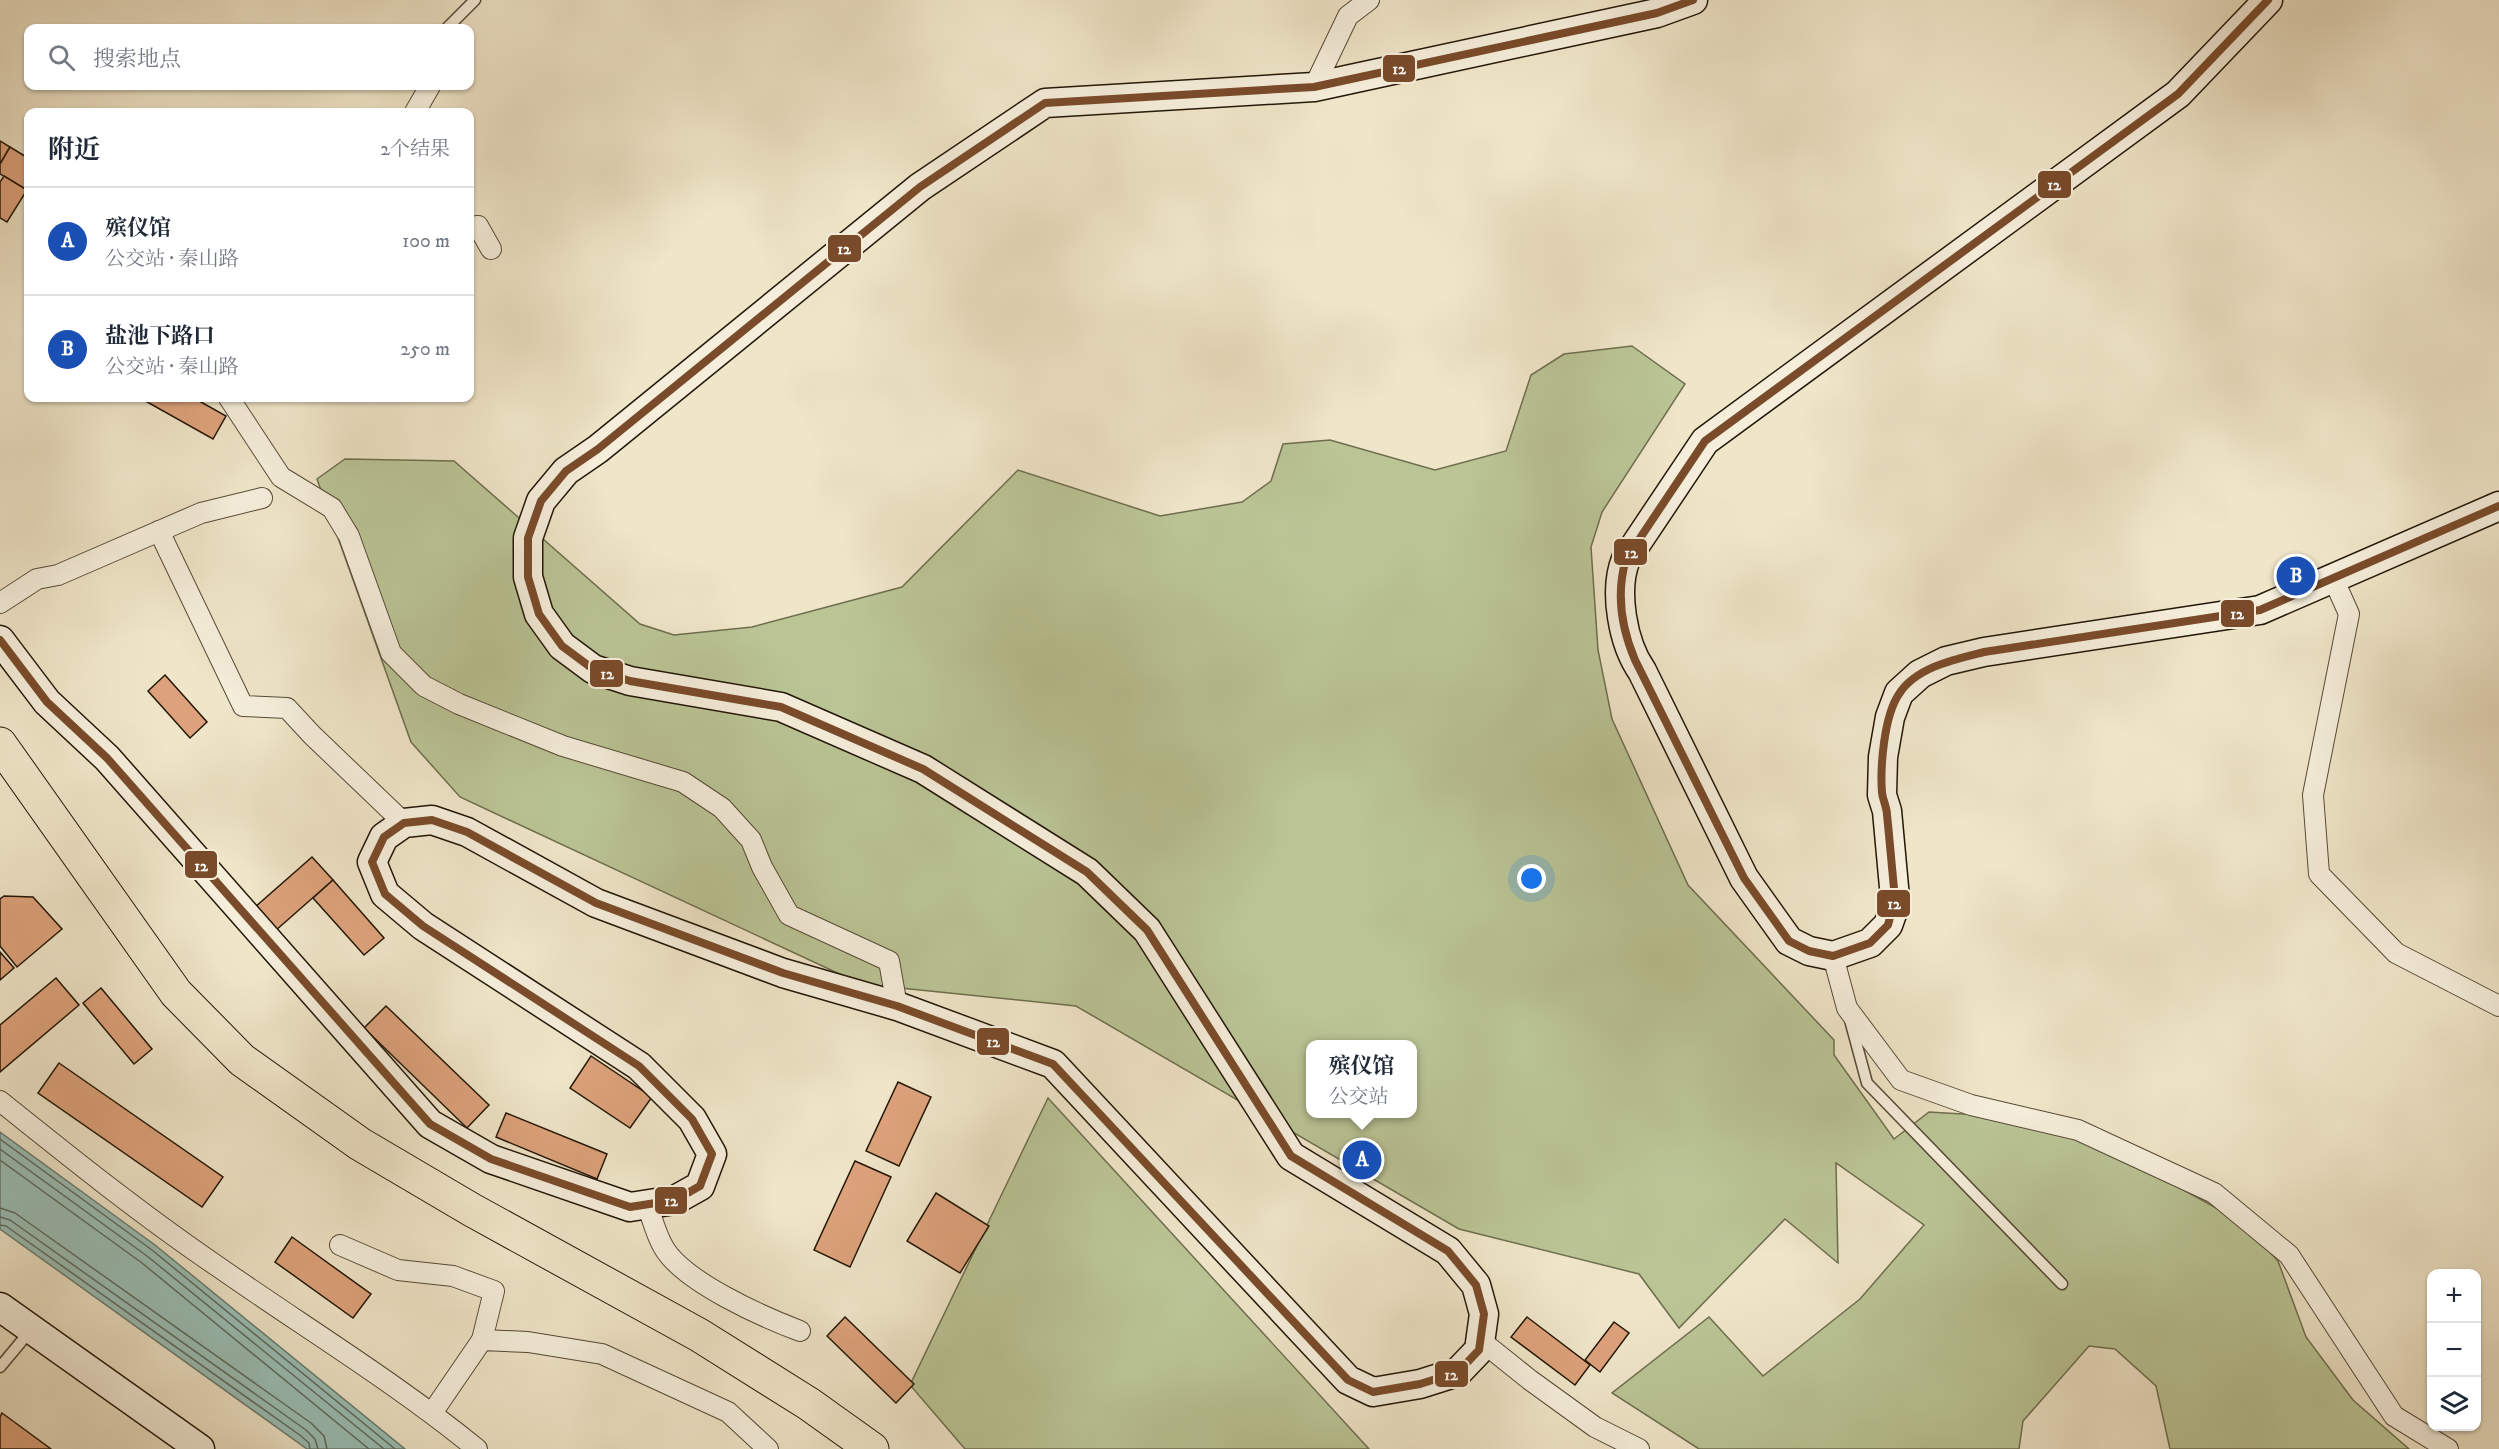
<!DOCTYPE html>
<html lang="zh">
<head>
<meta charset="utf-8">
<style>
	:root { --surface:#fff; --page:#f2f2f3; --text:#1f2937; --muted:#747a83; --line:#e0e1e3; --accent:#8f2418 }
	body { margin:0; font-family:"IM FELL DW Pica","Noto Serif SC",serif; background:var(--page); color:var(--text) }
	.controls { position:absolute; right:18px; bottom:18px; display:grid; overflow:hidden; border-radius:12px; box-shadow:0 2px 4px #0004 }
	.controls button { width:54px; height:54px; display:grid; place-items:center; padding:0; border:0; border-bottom:2px solid var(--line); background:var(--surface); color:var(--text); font:30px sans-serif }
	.you { position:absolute; left:1532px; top:879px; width:21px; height:21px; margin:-15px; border:4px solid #fff; border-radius:50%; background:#1a73e8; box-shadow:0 0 0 9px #1a73e833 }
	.badge { display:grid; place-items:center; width:39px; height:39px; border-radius:50%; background:var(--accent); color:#fff; font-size:20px; font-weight:700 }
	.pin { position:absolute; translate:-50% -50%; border:3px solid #fff; box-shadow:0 2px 6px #0006 }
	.popup { position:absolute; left:1306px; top:1040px; width:111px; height:78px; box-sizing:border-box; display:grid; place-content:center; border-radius:12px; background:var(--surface); filter:drop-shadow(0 2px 4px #0005); font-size:20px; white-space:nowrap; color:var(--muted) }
	.popup b { font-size:22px; color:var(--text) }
	.popup::after { content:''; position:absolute; left:50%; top:100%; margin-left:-12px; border:12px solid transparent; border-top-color:var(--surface) }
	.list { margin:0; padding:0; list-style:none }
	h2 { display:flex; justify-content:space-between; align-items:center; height:78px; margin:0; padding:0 24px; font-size:26px }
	h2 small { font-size:20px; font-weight:400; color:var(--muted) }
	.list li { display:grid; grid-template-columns:39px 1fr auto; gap:18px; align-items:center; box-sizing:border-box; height:108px; padding:0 24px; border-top:2px solid var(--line) }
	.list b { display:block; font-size:22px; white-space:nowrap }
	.list p { margin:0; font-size:20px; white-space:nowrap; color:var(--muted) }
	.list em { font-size:20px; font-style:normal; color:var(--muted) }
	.icon { flex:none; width:33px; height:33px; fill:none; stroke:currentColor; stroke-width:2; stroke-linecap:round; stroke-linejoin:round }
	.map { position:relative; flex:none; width:2499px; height:1449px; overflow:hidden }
	.search { position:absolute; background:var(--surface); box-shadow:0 2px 4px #0004; left:24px; top:24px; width:450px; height:66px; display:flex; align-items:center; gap:15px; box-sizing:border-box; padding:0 21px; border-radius:12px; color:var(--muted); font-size:22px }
	.panel { position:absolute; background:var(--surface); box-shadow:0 2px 4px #0004; left:24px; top:108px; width:450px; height:294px; border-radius:12px }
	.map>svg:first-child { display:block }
</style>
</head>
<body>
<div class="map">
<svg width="2499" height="1449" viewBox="0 0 2499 1449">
	<rect width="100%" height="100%" fill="#efe5c8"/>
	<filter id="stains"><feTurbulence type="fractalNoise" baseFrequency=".00333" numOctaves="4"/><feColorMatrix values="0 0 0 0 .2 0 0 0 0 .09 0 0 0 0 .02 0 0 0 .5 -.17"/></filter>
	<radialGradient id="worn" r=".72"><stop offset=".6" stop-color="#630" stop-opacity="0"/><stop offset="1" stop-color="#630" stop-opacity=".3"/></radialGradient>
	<!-- green -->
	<g fill="#bac495" stroke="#6e6e4e" stroke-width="1.5" fill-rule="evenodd">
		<path d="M1632,346L1685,384L1602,512L1591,547L1598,650L1612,719L1688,885L1834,1040V1055L1894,1139L1929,1112L2031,1118L2080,1132L2243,1223L2278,1261L2306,1337L2353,1400L2409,1449H2170L2156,1386L2115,1349L2089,1346L2023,1421L2019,1449H1699L1612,1393L1709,1317L1763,1376L1860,1299L1924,1225L1836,1163L1838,1263L1785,1219L1679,1328L1639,1274L1459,1229L1076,1006L861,984L460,797L411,742L317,479L345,459L454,461L640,624L674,635L752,627L902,587L1018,470L1160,516L1242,502L1271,481L1283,444L1330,440L1435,470L1506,451L1531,375L1564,354ZM1311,1044H1413V1114H1311Z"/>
		<path d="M1048,1098L1369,1449H965L910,1385Z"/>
	</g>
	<!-- water -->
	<path fill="#9abfb6" stroke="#6a7c70" stroke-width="1.5" d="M0,1132L155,1245L405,1449H307L0,1229Z"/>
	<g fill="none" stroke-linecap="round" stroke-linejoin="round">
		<!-- shore -->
		<g stroke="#5e6b5e" stroke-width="1.5">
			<path d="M0,1139L152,1250L395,1449"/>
			<path d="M0,1149L147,1256L384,1449"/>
			<path d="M0,1160L142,1263L369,1449"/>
			<path d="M0,1208L15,1213L311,1423L324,1436L327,1449"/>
			<path d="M0,1217L10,1220L306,1430L315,1439L318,1449"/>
			<path d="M0,1225L6,1226L301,1436L309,1443L310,1449"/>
		</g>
	</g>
	<!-- building -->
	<g fill="#dda27b" stroke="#231707" stroke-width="1.5">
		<path d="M0,141L10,147L0,164Z"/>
		<path d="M10,147L28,158L27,190L0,174V164Z"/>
		<path d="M4,176L27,190L7,222L0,218V182Z"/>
		<path d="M140,398H194L226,416L213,439Z"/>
		<path d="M165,675L207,722L190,738L148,691Z"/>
		<path d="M312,857L333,880L275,931L254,908Z"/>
		<path d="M333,880L384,938L364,955L313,898Z"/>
		<path d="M4,896L33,897L62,929L17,967L0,946V899Z"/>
		<path d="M0,952L14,968L0,980Z"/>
		<path d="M56,978L79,1005L0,1072V1025Z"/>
		<path d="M101,988L152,1049L134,1064L83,1003Z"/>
		<path d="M386,1006L489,1105L467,1128L364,1028Z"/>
		<path d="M591,1056L652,1097L630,1128L570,1088Z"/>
		<path d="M59,1063L223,1177L202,1207L38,1093Z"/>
		<path d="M898,1082L931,1097L899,1166L866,1151Z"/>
		<path d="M506,1113L607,1154L597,1179L496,1137Z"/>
		<path d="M855,1161L891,1177L850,1267L814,1250Z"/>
		<path d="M936,1193L989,1226L960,1273L907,1241Z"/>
		<path d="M292,1237L371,1294L353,1318L275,1262Z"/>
		<path d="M845,1317L914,1384L896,1403L827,1336Z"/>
		<path d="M1527,1317L1590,1365L1575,1385L1511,1337Z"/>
		<path d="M1614,1322L1629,1333L1600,1372L1585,1360Z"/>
		<path d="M2,1413L51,1449H0V1417Z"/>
	</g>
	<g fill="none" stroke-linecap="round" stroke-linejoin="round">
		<defs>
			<g id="lane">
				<path d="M447,28L475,0"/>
				<path d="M1850,1020L1867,1083L2062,1284"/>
				<path d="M0,1367L30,1331"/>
			</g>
			<g id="street">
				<path d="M1314,87L1348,16L1369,0"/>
				<path d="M415,112L430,86"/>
				<path d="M470,227L478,226L491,249"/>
				<path d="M229,398L281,477L332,508L349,536L391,653L424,686L459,704L563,746L683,782L722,808L751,840L762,867L789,915L889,961L897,1006"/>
				<path d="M159,531L243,706L287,708L312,735L404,823"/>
				<path d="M2333,578L2349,614L2313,795L2319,874L2396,953L2499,1006"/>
				<path d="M0,603L37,579L58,575L201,513L262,498"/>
				<path d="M1833,956L1847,1008L1901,1080L1971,1105L2078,1130L2214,1193L2289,1255L2394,1416L2448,1449"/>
				<path d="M0,1101C71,1158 142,1215 217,1266C304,1327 395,1382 477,1449"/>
				<path d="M647,1204C652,1218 656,1235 664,1248C684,1282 763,1317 800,1331"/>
				<path d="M340,1245L398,1270L453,1276L494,1291L482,1340"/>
				<path d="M1480,1340L1530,1380L1595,1427L1639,1449"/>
				<path d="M432,1413L482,1340L528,1342L602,1354L728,1412L768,1449"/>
			</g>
			<g id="secondary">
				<path d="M2268,0L2178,94L1705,441L1626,559C1613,591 1623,644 1642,671L1744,878L1789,941L1809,951L1833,956L1870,943L1888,925L1893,911L1895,898L1887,811L1882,795L1883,757L1890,717L1899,693L1920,674L1946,661L1984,652L2260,610L2499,506"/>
				<path d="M0,640L47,702L107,758L430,1124L491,1159L630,1207L675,1200L700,1186L712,1154L692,1119L639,1066L423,926L385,894L372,862L384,837L404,823L432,820L467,832L596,903L783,973L897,1006L1053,1064L1348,1380L1373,1392L1420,1384L1458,1372L1479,1350L1484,1314L1476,1285L1448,1251L1291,1156L1147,930L1087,872L923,769L781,707L630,681L593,669L562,646L539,614L528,577V538L541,501L566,471L598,449L920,187L1045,103L1314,87L1657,13L1693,0"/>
				<path d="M0,1307L200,1449"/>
			</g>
			<path id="highway" d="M0,744L176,993L242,1060L360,1144L472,1210L699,1335L809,1404L872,1449"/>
		</defs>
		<!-- lane casing -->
		<use href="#lane" stroke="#564a37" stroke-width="13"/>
		<!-- street casing -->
		<use href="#street" stroke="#564a37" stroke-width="22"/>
		<!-- secondary casing -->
		<use href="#secondary" stroke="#231707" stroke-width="31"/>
		<!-- highway casing -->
		<use href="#highway" stroke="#231707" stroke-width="35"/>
		<!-- lane -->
		<use href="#lane" stroke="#f5eedb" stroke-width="10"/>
		<!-- street -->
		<use href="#street" stroke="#f5eedb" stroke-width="20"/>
		<!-- secondary -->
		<use href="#secondary" stroke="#f5eedb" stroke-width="28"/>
		<!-- highway -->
		<use href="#highway" stroke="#efe5c8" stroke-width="33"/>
		<defs>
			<g id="bus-1">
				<path d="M2268,0L2178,94L1705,441L1626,559C1616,593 1621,627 1635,660L1744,878L1789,941L1809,951L1833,956L1870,943L1888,925L1895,898C1892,870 1890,843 1887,815C1887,808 1883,800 1882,793C1880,767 1884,716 1899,694C1916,667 1956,659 1984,652L2260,610L2499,506"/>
				<path d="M0,640L47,702L107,758L430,1124L491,1159L630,1207L675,1200L700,1186L712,1154L692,1119L639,1066L423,926L385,894L372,862L384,837L404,823L432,820L467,832L596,903L783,973L897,1006L1053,1064L1348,1380L1373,1392L1420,1384L1458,1372L1479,1350L1484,1314L1476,1285L1448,1251L1291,1156L1147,930L1087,872L923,769L781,707L630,681L593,669L562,646L539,614L528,577V538L541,501L566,471L598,449L920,187L1045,103L1314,87L1657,13L1693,0"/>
			</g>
		</defs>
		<!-- bus-1 casing -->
		<use href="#bus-1" stroke="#f5eedb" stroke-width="12"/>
		<!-- bus-1 -->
		<use href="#bus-1" stroke="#7a4b2a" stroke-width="8"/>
	</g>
	<g stroke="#f5eedb" stroke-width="2">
		<rect x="1382" y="54" width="34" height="29" rx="6" fill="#7a4b2a"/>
		<rect x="2037" y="170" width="35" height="29" rx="6" fill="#7a4b2a"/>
		<rect x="827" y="234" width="35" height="29" rx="6" fill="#7a4b2a"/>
		<rect x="1613" y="538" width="35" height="28" rx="6" fill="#7a4b2a"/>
		<rect x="2220" y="599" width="35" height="29" rx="6" fill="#7a4b2a"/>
		<rect x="589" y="659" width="35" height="29" rx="6" fill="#7a4b2a"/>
		<rect x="184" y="850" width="34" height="29" rx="6" fill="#7a4b2a"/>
		<rect x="1876" y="889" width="35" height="29" rx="6" fill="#7a4b2a"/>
		<rect x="976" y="1027" width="34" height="29" rx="6" fill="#7a4b2a"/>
		<rect x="654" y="1186" width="34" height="29" rx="6" fill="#7a4b2a"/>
		<rect x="1434" y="1360" width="35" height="28" rx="6" fill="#7a4b2a"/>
	</g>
	<g font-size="16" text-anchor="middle" font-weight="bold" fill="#fff">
		<text x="1399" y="74">12</text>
		<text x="2054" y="190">12</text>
		<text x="844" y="254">12</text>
		<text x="1631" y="558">12</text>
		<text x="2237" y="619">12</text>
		<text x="607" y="679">12</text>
		<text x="201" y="871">12</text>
		<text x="1894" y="909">12</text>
		<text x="993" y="1047">12</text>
		<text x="671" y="1206">12</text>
		<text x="1451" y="1380">12</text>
	</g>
	<rect width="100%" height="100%" filter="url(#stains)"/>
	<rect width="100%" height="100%" fill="url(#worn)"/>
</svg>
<div class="controls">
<button>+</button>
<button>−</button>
<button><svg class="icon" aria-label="layers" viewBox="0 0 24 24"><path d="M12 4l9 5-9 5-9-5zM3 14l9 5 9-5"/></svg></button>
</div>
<div class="you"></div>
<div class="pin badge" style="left:1362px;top:1160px;background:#1a4fb4">A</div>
<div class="popup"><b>殡仪馆</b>公交站</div>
<div class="pin badge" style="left:2296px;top:576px;background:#1a4fb4">B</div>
<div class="search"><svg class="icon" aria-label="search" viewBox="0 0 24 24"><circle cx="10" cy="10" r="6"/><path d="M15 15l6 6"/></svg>搜索地点</div>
<section class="panel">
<h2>附近<small>2个结果</small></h2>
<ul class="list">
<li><span class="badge" style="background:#1a4fb4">A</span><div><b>殡仪馆</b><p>公交站 · 秦山路</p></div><em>100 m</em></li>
<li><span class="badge" style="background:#1a4fb4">B</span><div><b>盐池下路口</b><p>公交站 · 秦山路</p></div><em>250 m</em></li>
</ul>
</section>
</div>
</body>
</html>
